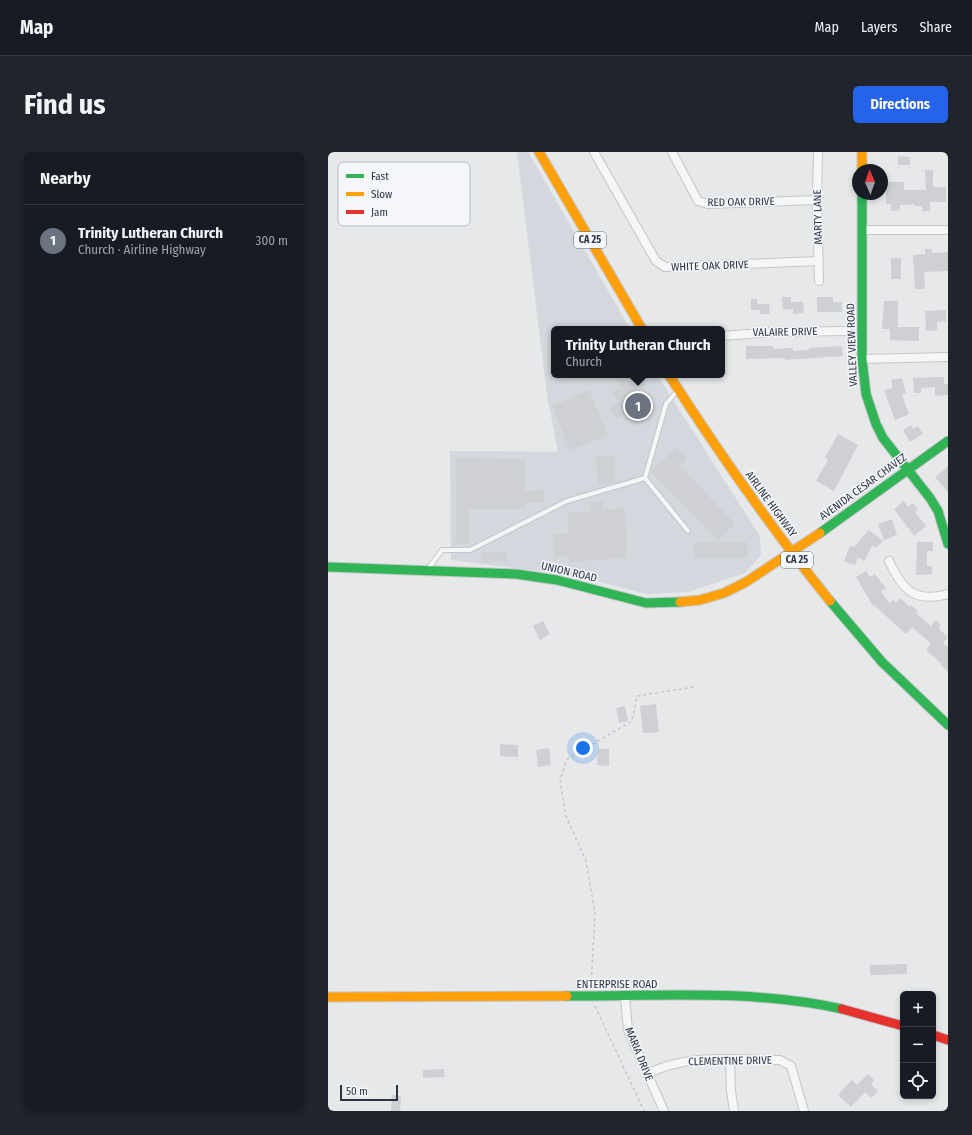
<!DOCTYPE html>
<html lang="en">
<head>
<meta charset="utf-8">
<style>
	:root { --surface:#171b24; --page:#20242c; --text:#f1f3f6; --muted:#9ea1a6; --line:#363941; --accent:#2563eb }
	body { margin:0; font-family:"Fira Sans Condensed",sans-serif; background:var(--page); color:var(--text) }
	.controls { position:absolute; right:12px; bottom:12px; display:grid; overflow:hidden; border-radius:6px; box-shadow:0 2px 6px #0003 }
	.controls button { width:36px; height:36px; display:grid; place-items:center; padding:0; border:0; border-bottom:1px solid var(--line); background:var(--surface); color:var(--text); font:20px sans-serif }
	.compass { position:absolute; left:524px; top:12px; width:36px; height:36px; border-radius:50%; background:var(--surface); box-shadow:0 2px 6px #0003; rotate:358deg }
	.scale { position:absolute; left:12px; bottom:10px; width:58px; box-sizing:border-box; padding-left:4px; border:2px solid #2b3445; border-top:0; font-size:11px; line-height:14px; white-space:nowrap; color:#2b3445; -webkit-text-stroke:3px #f4f6f9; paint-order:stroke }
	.you { position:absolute; left:255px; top:596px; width:14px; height:14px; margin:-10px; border:3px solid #fff; border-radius:50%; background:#1a73e8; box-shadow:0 0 0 6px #1a73e833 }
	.badge { display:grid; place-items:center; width:26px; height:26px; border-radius:50%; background:var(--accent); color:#fff; font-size:13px; font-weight:700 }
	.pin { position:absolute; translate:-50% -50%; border:2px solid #fff; box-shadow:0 1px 4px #0006 }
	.popup { position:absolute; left:223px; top:174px; width:174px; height:52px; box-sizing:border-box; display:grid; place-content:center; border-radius:6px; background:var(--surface); filter:drop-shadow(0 1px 3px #0005); font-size:13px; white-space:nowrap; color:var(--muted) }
	.popup b { font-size:15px; color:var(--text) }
	.popup::after { content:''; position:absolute; left:50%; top:100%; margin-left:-8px; border:8px solid transparent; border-top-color:var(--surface) }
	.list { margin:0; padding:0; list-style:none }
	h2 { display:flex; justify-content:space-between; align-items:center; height:52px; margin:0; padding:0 16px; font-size:17px }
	h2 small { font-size:13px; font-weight:400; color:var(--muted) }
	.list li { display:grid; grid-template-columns:26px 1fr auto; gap:12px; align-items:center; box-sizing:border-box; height:72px; padding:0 16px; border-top:1px solid var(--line) }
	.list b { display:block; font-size:15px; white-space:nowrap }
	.list p { margin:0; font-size:13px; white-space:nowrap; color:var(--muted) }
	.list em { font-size:13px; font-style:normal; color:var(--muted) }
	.icon { flex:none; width:22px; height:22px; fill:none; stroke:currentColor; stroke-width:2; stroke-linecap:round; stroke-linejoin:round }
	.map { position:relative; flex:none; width:620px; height:959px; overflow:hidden; border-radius:6px }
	header { display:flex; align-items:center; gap:24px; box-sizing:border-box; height:56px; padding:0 20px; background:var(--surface); border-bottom:1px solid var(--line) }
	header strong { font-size:19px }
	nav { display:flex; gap:22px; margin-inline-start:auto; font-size:14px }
	.intro { display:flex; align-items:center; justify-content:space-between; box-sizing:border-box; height:96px; padding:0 24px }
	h1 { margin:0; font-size:28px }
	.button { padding:10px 18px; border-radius:6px; background:var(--accent); color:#fff; font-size:14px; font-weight:700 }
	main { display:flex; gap:24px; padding:0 24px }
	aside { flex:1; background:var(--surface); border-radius:6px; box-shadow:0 2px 6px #0003 }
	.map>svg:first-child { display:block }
</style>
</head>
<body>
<header>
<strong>Map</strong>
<nav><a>Map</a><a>Layers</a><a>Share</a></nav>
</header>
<div class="intro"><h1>Find us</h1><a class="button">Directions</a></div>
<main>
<aside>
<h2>Nearby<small></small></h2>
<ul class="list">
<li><span class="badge" style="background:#6b7280">1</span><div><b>Trinity Lutheran Church</b><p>Church · Airline Highway</p></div><em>300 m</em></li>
</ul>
</aside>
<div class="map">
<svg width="620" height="959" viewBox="0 0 620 959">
	<rect width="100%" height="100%" fill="#e6e8ea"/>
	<!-- built -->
	<path fill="#d4d7dd" d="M189,0H200L302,177H226V223H329L432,384L433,403L417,421L360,440L319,442L248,424L123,408L122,299L230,300L219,243Z"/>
	<!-- building -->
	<g fill="#ced0d3">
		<path d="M570,4L582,5V13H570Z"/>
		<path d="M63,15H114V25H82V31H77V44H63Z"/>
		<path d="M597,18H605V35H618V50H602V59H594V54H586V52L572,53V58L563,59V52H558V30H576V38H598Z"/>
		<path d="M597,97H604V101L620,100V119L596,120L597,137H587L585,103L597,102Z"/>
		<rect x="563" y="106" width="10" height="21"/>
		<path d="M454,145H463V150H475L476,161L465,162V157L455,158Z"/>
		<path d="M489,145H505V150H514V160H489Z"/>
		<path d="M423,147H429V152H441L442,162H432V158H423Z"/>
		<path d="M556,149H570V175H591V189L562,188V177H554Z"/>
		<path d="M618,158V169L609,170V178L598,179L597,159Z"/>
		<path d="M418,194H445V197L465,196V199L481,198V196L514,194L515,204L457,208V206L418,207Z"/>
		<path d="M286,223H300L316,252L288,267L282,256L291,251L285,240L293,236Z"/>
		<path d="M616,225V232H620V243L607,244V235L593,236V241H586L585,226Z"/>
		<path d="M574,226L578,242L574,243L581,262L567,268L556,238L565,236L563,228Z"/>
		<path d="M261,238L280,283L242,298L224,254Z"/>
		<path d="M583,273L585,277L590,274L595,282L582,290L575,278Z"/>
		<path d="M510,282L530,293L506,339L488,329L500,308L497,306Z"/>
		<path d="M349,295L359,307L352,314L407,372L390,389L323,320Z"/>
		<path d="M286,304L287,331L270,333L268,305Z"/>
		<path d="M128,306L197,307V339L216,338V351H197V357H141V392H128Z"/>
		<path d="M620,314V340L607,325Z"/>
		<path d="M275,349V358L297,356L299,406L241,410V404L226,405L225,382L241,381L240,360L262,359V350Z"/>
		<path d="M576,349L580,355L585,351L590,357L587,360L598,374L586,384L566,357Z"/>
		<path d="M564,367L569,383L556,388L550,372Z"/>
		<path d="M541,378L555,389L548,396L544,393L537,409L530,406L527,413L516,409L522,394L526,395Z"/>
		<path d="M366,390H419L420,406H366Z"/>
		<path d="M589,390H605V399H599V414H604V422L588,423Z"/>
		<path d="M153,400H179V409L154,410Z"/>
		<path d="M538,419L542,425L547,422L553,430L558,436L553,439L561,451L565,448L568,451L572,446L582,455L583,453L590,459L588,461L603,474L608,468L613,473L610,476L620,485L615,491L620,495V520L613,513L614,512L598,498L603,492L584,475L578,482L546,453L545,454L528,425Z"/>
		<path d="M215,469L222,482L212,488L205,474Z"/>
		<path d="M328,552L331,580L315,581L312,554Z"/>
		<path d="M297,554L300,569L291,571L288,556Z"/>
		<path d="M172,592L190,593V605L172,604Z"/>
		<path d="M221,596L223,613L210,615L208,598Z"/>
		<path d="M270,597H281V614L269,613Z"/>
		<path d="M579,812V822L542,823V813Z"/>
		<path d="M116,917L117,925L95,926V918Z"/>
		<path d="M540,922L546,928L543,932L550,939L543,946L537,940L523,955L510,943L524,928L529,933Z"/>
		<path d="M64,943L73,944L72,959H63Z"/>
	</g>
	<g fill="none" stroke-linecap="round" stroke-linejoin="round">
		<defs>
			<g id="lane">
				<path d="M317,326L360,379"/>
				<path d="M100,417L114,398H142L239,349L317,326L338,252L349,239"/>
			</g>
			<g id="street">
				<path d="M266,0L328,109L337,115L491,109"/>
				<path d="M344,0L370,49L380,52L489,48"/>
				<path d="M490,0L489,48L491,129"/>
				<path d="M534,78H620"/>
				<path d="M394,184L445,180L520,179"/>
				<path d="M534,207L620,205"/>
				<path d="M561,409C575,439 587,451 620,442"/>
				<path d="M297,844L300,878L336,959"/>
				<path d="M402,908L403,939L406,959"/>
				<path d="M319,922C360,901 408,908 452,908L463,914L476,959"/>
			</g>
			<g id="fast">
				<path d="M534,42V207L538,242L548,272L555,286L602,346L610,359L620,392"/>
				<path d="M492,381L620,289"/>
				<path d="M0,415L188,422L229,428L318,451L352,450"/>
				<path d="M502,449L554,510L620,573"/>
				<path d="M239,844C330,844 425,837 514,857"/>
			</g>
			<g id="slow">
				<path d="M211,0L314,177"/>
				<path d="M534,0V18"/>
				<path d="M341,223C391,301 444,377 502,449"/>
				<path d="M352,450L372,448L396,441L418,430L492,381"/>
				<path d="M0,845L239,844"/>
			</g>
			<g id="jam">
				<path d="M514,857L575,874"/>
				<path d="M605,883L620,888"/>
			</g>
		</defs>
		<!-- lane casing -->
		<use href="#lane" stroke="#c4c6c8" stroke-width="6"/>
		<!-- street casing -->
		<use href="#street" stroke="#c4c6c8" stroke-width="10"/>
		<!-- fast casing -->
		<use href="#fast" stroke="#c4c6c8" stroke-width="11"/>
		<!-- slow casing -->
		<use href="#slow" stroke="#c4c6c8" stroke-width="11"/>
		<!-- jam casing -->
		<use href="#jam" stroke="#c4c6c8" stroke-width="11"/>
		<!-- path -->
		<g stroke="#c5c6ca" stroke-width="1.5" stroke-dasharray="3 3" stroke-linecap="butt">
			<path d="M263,835L267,761L258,709L238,664L232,630L238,608L304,569L309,544L366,535"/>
			<path d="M267,854L316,959"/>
		</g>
		<!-- lane -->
		<use href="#lane" stroke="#f5f6f7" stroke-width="4"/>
		<!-- street -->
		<use href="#street" stroke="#f5f6f7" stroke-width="8"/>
		<!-- fast -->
		<use href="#fast" stroke="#30b455" stroke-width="9"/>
		<!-- slow -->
		<use href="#slow" stroke="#ff9f0a" stroke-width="9"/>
		<!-- jam -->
		<use href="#jam" stroke="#e5322d" stroke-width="9"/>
	</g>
	<g text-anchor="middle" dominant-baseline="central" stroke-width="3" stroke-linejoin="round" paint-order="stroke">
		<!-- shield labels -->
		<g fill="#f4f6f9" stroke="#676e7b" stroke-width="1">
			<rect x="246" y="80" width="32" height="16" rx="3"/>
			<rect x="453" y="400" width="32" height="16" rx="3"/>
		</g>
		<g font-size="10" font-weight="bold" fill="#2b3445">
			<text x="262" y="88">CA 25</text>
			<text x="469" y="408">CA 25</text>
		</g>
		<!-- street labels -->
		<g font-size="11" fill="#2b3445" stroke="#f4f6f9">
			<text transform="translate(413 50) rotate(-1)">RED OAK DRIVE</text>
			<text transform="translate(490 65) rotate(-91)">MARTY LANE</text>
			<text transform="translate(382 114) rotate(-2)">WHITE OAK DRIVE</text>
			<text transform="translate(457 180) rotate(-1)">VALAIRE DRIVE</text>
			<text transform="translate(524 193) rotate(-92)">VALLEY VIEW ROAD</text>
			<text transform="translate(535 335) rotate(-36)">AVENIDA CESAR CHAVEZ</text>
			<text transform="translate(443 352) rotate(54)">AIRLINE HIGHWAY</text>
			<text transform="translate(241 420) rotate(13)">UNION ROAD</text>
			<text x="289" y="832">ENTERPRISE ROAD</text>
			<text transform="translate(311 902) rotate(68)">MARIA DRIVE</text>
			<text transform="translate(402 909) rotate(-1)">CLEMENTINE DRIVE</text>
		</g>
	</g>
	<!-- legend -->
	<rect x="10" y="10" width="132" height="64" rx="6" fill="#f4f6f9" stroke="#b8bcc3" stroke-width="1"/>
	<rect x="18" y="22" width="18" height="4" fill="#30b455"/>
	<rect x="18" y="40" width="18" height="4" fill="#ff9f0a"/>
	<rect x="18" y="58" width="18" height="4" fill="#e5322d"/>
	<g font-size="11" fill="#2b3445">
		<text x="43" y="28">Fast</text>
		<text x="43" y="46">Slow</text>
		<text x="43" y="64">Jam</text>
	</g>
</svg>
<div class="controls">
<button>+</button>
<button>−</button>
<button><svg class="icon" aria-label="locate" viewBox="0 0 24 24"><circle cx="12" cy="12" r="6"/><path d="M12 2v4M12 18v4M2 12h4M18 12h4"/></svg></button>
</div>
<svg class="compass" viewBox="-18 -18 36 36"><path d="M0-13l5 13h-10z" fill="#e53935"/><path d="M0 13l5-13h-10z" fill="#9ea1a6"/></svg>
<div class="scale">50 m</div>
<div class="you"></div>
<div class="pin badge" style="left:310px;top:254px;background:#6b7280">1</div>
<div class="popup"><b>Trinity Lutheran Church</b>Church</div>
</div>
</main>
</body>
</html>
